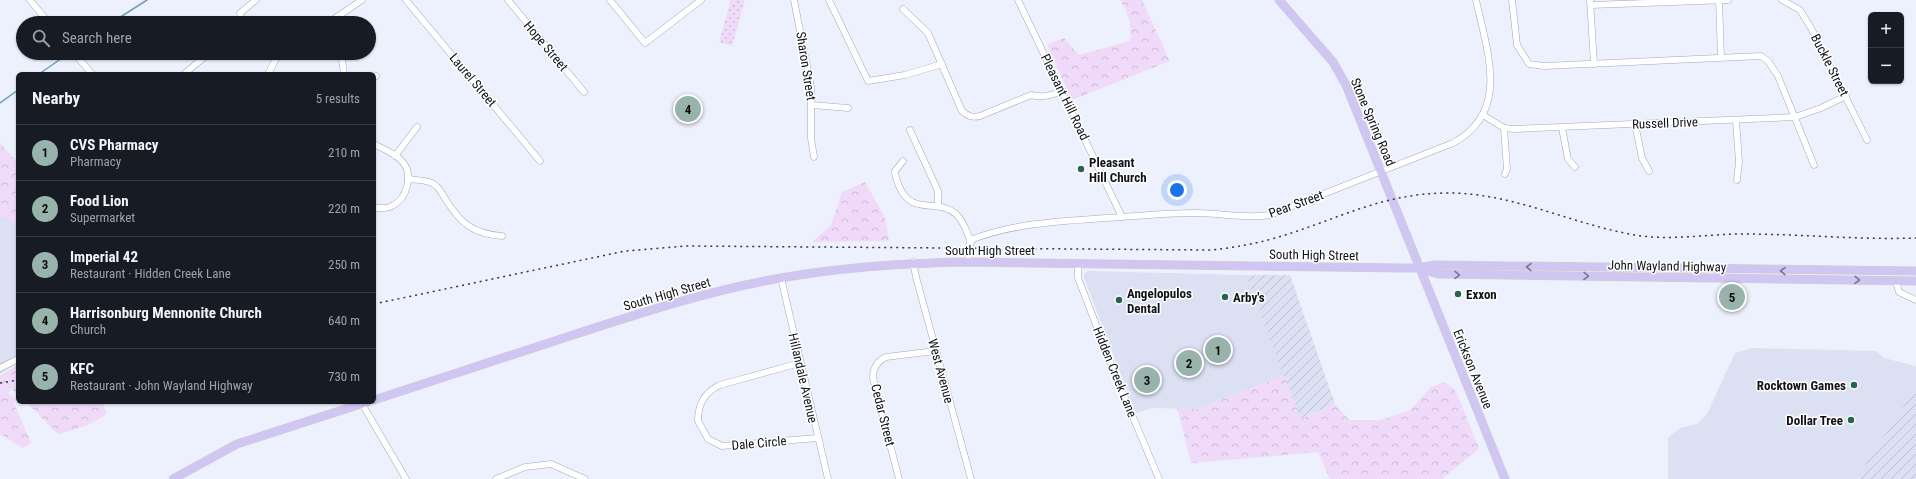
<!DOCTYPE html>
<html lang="en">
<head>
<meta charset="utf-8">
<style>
	:root { --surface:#171b24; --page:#242831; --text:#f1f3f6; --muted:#9ea1a6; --line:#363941; --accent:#97b3ab }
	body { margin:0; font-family:"Roboto Condensed",sans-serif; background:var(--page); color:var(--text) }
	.controls { position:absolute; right:12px; top:12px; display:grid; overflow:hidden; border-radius:6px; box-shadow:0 1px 3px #0004 }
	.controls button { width:36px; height:36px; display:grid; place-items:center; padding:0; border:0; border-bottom:1px solid var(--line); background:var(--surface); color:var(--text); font:20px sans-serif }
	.you { position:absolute; left:1177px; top:190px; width:14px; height:14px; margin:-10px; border:3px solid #fff; border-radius:50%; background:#1a73e8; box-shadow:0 0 0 6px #1a73e833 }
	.badge { display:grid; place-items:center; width:26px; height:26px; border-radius:50%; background:var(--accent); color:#111; font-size:13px; font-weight:700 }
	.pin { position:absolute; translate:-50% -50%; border:2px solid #fff; box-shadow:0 1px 4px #0006 }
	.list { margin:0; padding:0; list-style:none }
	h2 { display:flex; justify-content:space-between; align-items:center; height:52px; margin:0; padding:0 16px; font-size:17px }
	h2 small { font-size:13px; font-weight:400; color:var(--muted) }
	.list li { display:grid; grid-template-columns:26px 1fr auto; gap:12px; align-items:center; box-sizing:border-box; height:56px; padding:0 16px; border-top:1px solid var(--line) }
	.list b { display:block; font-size:15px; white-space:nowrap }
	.list p { margin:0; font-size:13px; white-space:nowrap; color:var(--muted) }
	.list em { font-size:13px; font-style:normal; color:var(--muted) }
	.icon { flex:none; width:22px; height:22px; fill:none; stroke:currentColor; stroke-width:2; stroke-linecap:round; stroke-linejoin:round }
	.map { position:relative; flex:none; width:1916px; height:479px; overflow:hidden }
	.search { position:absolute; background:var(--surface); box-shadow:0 1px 3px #0004; left:16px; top:16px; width:360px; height:44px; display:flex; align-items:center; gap:10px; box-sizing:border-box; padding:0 14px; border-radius:22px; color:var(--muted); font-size:15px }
	.panel { position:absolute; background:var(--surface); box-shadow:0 1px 3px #0004; left:16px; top:72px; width:360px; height:332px; border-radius:6px }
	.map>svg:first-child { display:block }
</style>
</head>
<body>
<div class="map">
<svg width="1916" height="479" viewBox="0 0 1916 479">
	<defs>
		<pattern id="industrial-furrows" width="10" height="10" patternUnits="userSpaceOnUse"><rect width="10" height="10" fill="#dbe0f2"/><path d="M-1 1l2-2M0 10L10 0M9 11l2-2" fill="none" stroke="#bbbfcf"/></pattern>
		<pattern id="forest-crowns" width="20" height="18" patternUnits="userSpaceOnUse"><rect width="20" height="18" fill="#efdafa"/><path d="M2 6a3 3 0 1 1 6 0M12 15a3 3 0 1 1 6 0" fill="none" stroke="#ccbad6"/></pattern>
		<pattern id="garden-dots" width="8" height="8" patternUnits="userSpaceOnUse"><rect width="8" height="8" fill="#efdafa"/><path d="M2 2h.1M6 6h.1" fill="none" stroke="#ccbad6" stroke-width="1.8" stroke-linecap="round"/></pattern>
	</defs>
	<rect width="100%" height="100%" fill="#edf1fd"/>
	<!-- built -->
	<g fill="#dbe0f2">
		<path d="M0,213L18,224V363L0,374Z"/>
		<path d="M1088,271L1246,275L1284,375L1198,409L1153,408L1136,413L1084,278V274Z"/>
		<path d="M1753,348L1876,351L1884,358L1916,366V387L1856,479H1668V438L1680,428L1697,424L1707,414L1735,353Z"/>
	</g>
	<!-- industrial -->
	<g fill="url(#industrial-furrows)">
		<path d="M1246,275H1290L1335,404L1300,419Z"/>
		<path d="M1916,387V479H1856Z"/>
	</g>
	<!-- forest -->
	<g fill="url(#forest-crowns)">
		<path d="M1120,0H1142L1170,61L1072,100L1047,44L1064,38L1079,55L1130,41C1132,25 1129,14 1120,0Z"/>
		<path d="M0,143L18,163V225L0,216Z"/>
		<path d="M865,182L885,218L889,241L812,242L831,225L842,192Z"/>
		<path d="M18,364V394L11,389L8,393L15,399L14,403L31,443L23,448L0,434V376Z"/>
		<path d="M1284,375L1301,419L1335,404L1349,420H1381L1410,410L1431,387L1445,382L1456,391L1479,449L1442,479H1330L1318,452L1191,463L1177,408L1198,409Z"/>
		<path d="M26,402H103L107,414C92,425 76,429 58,434Z"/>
	</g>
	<!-- garden -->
	<path fill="url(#garden-dots)" d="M731,0H745L732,46L719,42Z"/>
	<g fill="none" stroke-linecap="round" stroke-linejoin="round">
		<!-- stream -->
		<g stroke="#6b9eb8" stroke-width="1.5">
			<path d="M111,23L147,0"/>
			<path d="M39,74L65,56"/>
			<path d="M0,103L18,90"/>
		</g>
		<defs>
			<g id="minor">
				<path d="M30,0L49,23"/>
				<path d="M406,0L540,161"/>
				<path d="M508,0L584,92"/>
				<path d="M610,0L645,43L701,0"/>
				<path d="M794,0L811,87V138L814,157"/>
				<path d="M829,0L868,81L905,75L942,64"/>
				<path d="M1018,0L1122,217"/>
				<path d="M1512,0L1517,45L1529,64L1544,66L1761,56L1768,61L1778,76L1814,165"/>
				<path d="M1590,0L1594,64"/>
				<path d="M1719,0L1721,57"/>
				<path d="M1782,0L1800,10L1811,28L1867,140"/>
				<path d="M1591,5L1728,0"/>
				<path d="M903,9L928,33L962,111C968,116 972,118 980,116L1031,95C1043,98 1052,95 1063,91"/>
				<path d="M247,23L241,17L240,13L256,0"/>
				<path d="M328,23L362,0"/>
				<path d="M74,53L92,74"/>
				<path d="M341,53L344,74"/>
				<path d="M184,74L207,55"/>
				<path d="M268,74L279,53"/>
				<path d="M374,77L376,76"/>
				<path d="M812,105L848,108"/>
				<path d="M1483,115L1504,128L1515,129L1795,117L1821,108L1846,96"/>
				<path d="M1736,120L1739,162L1737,180"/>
				<path d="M1635,124L1642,158L1649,171"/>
				<path d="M1504,128L1507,169L1505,174"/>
				<path d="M1562,128L1568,159L1575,167"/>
				<path d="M910,130L938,191V206"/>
				<path d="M374,144C383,149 394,153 401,160C414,173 408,198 392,206C387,209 380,208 374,208"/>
				<path d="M395,156L417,127"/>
				<path d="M903,161L895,171C895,177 897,181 899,186C912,217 936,197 956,214C964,221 967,233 971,242"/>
				<path d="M408,179C416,180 425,180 432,183C439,186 442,194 446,200C461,224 474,234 502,236"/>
				<path d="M913,262L916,277L971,479"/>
				<path d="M968,262L970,243L973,239C1015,223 1062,221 1106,218C1136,216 1167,213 1197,213C1222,213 1245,219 1270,215L1453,143C1511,112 1487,51 1476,0"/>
				<path d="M1078,263V278L1117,379L1159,479"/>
				<path d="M781,278L828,479"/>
				<path d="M1896,281L1899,292L1916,300"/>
				<path d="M800,363L720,385C705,392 698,403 698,421L708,439L722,446L817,438"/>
				<path d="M0,368L18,359"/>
				<path d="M361,402L406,479"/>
				<path d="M496,479L525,467L551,464L585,479"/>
				<path d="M899,479L873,378C873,368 877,361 886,357L936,351"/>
			</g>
			<g id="major">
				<path d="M1279,0L1333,62L1346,85L1505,479"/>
				<path d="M1421,269L1438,274L1916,281"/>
				<path d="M374,400C441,378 509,356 576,334C644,312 711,290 781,278C843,267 905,263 968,262L1403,268H1418L1435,265L1916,271"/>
				<path d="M173,479L237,444L367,402"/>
			</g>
		</defs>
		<!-- minor casing -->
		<use href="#minor" stroke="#a4a8b7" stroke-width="7"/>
		<!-- major casing -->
		<use href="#major" stroke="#cfcfd0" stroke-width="9"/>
		<!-- minor -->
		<use href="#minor" stroke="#fff" stroke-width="6"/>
		<!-- major -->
		<use href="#major" stroke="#cfc6f1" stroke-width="8"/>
		<!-- rail -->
		<g stroke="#36383e" stroke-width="1.5" stroke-dasharray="2 4" stroke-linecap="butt">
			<path d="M374,304L625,251L685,246L1211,250C1230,248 1249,245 1268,240C1332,223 1378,193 1448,193C1514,193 1571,224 1635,235C1670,241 1707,234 1743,234C1801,234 1858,240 1916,238"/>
			<path d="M0,383L18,380"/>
		</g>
	</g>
	<!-- one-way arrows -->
	<defs><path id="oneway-chevron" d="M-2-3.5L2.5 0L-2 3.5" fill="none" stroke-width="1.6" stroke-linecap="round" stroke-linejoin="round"/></defs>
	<g stroke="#79758e">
		<use href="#oneway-chevron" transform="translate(1529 267) rotate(-179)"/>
		<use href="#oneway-chevron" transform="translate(1783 271) rotate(-179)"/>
		<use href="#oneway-chevron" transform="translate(1457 275) rotate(1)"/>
		<use href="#oneway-chevron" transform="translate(1586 276) rotate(1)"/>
		<use href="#oneway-chevron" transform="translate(1857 280) rotate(1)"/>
	</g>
	<!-- markers -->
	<g fill="#29644f" stroke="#fff" stroke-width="1.5">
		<circle cx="1081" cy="169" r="4"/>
		<circle cx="1458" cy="294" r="4"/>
		<circle cx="1225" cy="297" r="4"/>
		<circle cx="1119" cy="300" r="4"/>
		<circle cx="1854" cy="385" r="4"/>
		<circle cx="1851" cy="420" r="4"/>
	</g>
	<g text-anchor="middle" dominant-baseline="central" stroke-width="3" stroke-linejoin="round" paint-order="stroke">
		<!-- street labels -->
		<g font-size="13" fill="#0f1116" stroke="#fff">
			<text transform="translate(546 46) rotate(50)">Hope Street</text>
			<text transform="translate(1830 65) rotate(63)">Buckle Street</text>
			<text transform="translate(806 66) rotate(81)">Sharon Street</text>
			<text transform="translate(473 80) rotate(50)">Laurel Street</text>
			<text transform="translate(1065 97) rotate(64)">Pleasant Hill Road</text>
			<text transform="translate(1373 122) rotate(67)">Stone Spring Road</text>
			<text transform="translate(1665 123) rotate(-2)">Russell Drive</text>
			<text transform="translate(1296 204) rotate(-20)">Pear Street</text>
			<text x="990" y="250">South High Street</text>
			<text transform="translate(1314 255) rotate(1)">South High Street</text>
			<text transform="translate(1667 266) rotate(1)">John Wayland Highway</text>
			<text transform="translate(667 294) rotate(-16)">South High Street</text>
			<text transform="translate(1473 369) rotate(68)">Erickson Avenue</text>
			<text transform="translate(941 371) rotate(75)">West Avenue</text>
			<text transform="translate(1115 372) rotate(68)">Hidden Creek Lane</text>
			<text transform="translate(803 378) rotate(77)">Hillandale Avenue</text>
			<text transform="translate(883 415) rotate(76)">Cedar Street</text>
			<text transform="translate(759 443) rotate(-5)">Dale Circle</text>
		</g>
		<!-- poi labels -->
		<g font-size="13" font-weight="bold" fill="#0f1116" stroke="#fff" text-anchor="start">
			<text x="1089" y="162">Pleasant<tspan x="1089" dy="15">Hill Church</tspan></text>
			<text x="1127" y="293">Angelopulos<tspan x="1127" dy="15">Dental</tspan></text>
			<text x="1466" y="294">Exxon</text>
			<text x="1233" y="297">Arby's</text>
			<text x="1846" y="385" text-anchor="end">Rocktown Games</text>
			<text x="1843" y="420" text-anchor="end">Dollar Tree</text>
		</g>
	</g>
</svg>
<div class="controls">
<button>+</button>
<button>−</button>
</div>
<div class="you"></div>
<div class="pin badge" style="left:1218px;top:350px">1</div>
<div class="pin badge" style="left:1189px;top:363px">2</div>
<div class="pin badge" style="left:1147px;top:380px">3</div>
<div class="pin badge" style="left:688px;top:109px">4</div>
<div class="pin badge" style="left:1732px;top:297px">5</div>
<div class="search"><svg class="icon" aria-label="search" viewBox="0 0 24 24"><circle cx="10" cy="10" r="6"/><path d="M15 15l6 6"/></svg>Search here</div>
<section class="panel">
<h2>Nearby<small>5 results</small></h2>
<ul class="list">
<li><span class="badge">1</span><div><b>CVS Pharmacy</b><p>Pharmacy</p></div><em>210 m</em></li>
<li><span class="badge">2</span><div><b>Food Lion</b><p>Supermarket</p></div><em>220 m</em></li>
<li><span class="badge">3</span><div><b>Imperial 42</b><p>Restaurant · Hidden Creek Lane</p></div><em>250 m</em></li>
<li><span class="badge">4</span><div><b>Harrisonburg Mennonite Church</b><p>Church</p></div><em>640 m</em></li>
<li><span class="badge">5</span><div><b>KFC</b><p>Restaurant · John Wayland Highway</p></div><em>730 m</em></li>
</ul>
</section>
</div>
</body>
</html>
